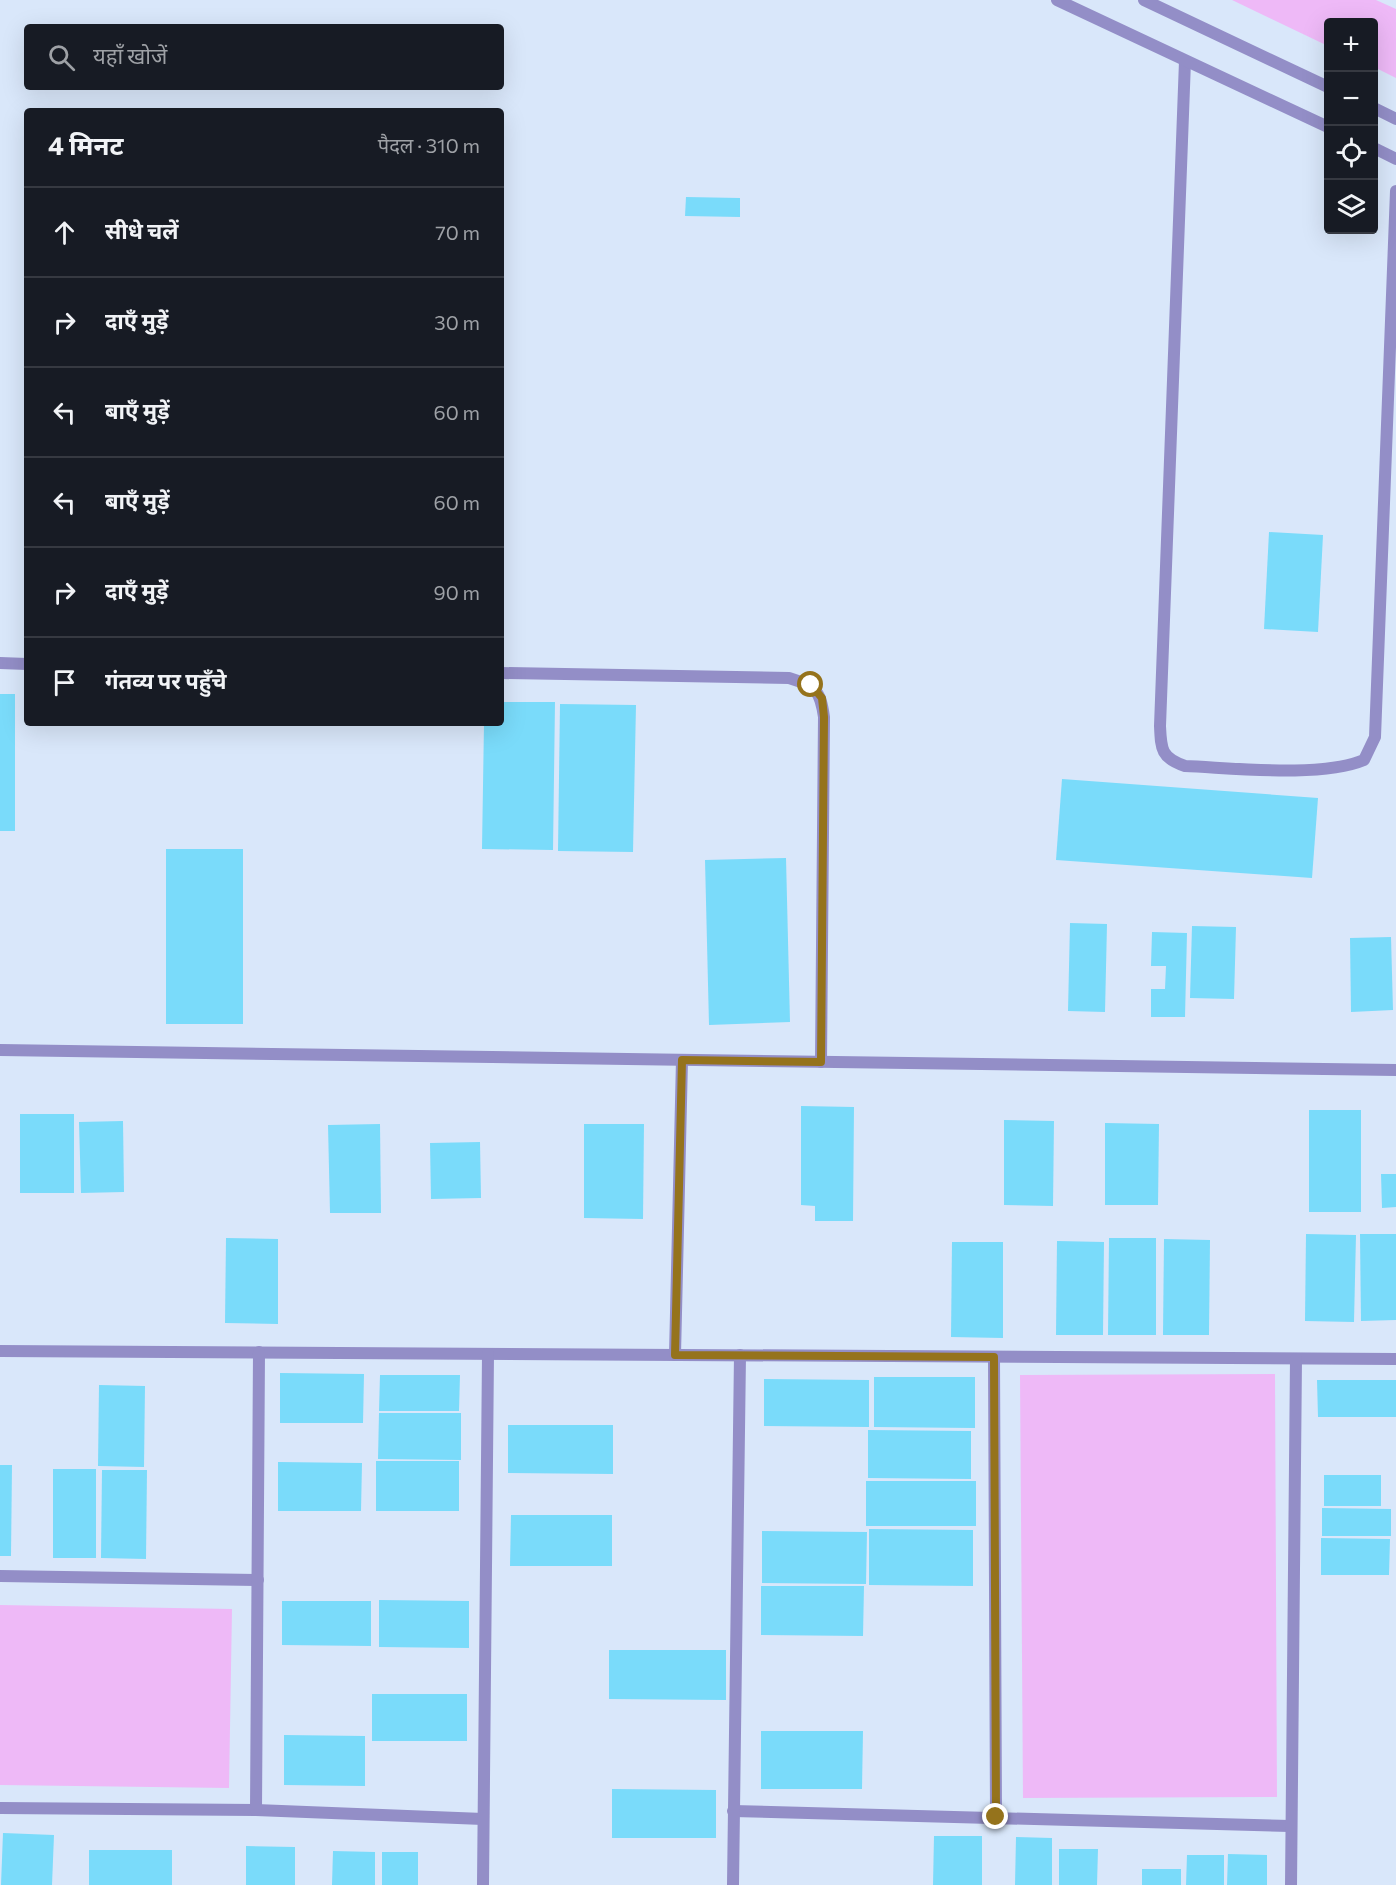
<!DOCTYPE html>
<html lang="hi">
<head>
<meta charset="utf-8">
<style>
	:root { --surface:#171b24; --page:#20242c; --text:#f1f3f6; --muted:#9ea1a6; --line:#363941 }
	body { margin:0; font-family:Commissioner,"Noto Sans Devanagari",sans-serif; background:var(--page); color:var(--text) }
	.controls { position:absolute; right:18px; top:18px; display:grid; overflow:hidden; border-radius:6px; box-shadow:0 6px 24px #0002 }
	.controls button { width:54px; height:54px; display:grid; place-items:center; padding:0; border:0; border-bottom:2px solid var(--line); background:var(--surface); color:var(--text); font:30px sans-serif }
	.stop { position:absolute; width:18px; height:18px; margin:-14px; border:4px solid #95731c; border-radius:50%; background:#fff }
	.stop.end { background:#95731c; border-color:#fff; box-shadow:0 2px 6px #0008 }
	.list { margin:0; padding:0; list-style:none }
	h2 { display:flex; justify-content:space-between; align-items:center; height:78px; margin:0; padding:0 24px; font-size:26px }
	h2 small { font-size:20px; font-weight:400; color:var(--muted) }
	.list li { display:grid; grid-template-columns:39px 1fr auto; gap:18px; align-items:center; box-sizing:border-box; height:90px; padding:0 24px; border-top:2px solid var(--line) }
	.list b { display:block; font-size:22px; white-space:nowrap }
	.list em { font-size:20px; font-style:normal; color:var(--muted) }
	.icon { flex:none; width:33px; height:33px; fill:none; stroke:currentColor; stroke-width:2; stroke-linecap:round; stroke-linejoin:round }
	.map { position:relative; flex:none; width:1396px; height:1885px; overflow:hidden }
	.search { position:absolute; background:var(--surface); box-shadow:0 6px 24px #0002; left:24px; top:24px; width:480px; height:66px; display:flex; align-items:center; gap:15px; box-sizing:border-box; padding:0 21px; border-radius:6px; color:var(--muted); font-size:22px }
	.panel { position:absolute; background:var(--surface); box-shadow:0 6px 24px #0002; left:24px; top:108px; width:480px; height:618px; border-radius:6px }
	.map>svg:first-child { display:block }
</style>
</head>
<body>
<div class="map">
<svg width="1396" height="1885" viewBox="0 0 1396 1885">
	<rect width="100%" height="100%" fill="#d9e7fa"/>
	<!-- green -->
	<g fill="#eeb9f7">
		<path d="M1232,0H1376L1396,9V78L1374,67V22H1328V46Z"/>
		<path d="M1275,1374L1277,1797L1023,1798L1020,1375Z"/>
		<path d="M0,1605L232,1609L229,1788L0,1785Z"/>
	</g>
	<!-- building -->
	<g fill="#7adbfa">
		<path d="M686,197L740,198V217L685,216Z"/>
		<path d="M1269,532L1323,535L1318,632L1264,629Z"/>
		<rect x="0" y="694" width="15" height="137"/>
		<path d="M501,702H555L553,850L482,849L484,723H501Z"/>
		<path d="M560,704L636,705L633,852L558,851Z"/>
		<path d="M1062,779L1318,798L1312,878L1056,860Z"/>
		<rect x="166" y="849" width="77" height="175"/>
		<path d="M786,858L790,1022L709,1025L705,860Z"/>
		<path d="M1070,923L1107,924L1105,1012L1068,1011Z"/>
		<path d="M1192,926L1236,927L1234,999L1190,998Z"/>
		<path d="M1152,932L1187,933L1185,1017H1151V989H1165L1166,966H1151Z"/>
		<path d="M1391,937L1393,1010L1351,1012L1350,938Z"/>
		<path d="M801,1106L854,1107L853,1221H815V1206L801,1205Z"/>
		<rect x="1309" y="1110" width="52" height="102"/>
		<rect x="20" y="1114" width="54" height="79"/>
		<path d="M1004,1120L1054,1121L1053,1206L1004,1205Z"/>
		<path d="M123,1121L124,1192L81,1193L79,1122Z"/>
		<path d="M1105,1123L1159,1124L1158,1205H1105Z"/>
		<path d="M380,1124L381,1213H330L328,1125Z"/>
		<path d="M584,1124H644L643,1219L584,1218Z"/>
		<path d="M480,1142L481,1198L431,1199L430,1143Z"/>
		<path d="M1381,1174H1396V1207L1382,1208Z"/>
		<path d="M1306,1234L1356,1235L1354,1322L1305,1321Z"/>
		<path d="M1360,1234H1396V1320L1361,1321Z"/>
		<path d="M226,1238L278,1239V1324L225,1323Z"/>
		<path d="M1109,1238H1156V1335H1108Z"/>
		<path d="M1164,1239L1210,1240L1209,1335H1163Z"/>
		<path d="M1057,1241L1104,1242L1103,1335H1056Z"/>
		<path d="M952,1242H1003V1338L951,1337Z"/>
		<path d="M280,1373L364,1374L363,1423H280Z"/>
		<path d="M380,1375H460L459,1411H379Z"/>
		<path d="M874,1377H975V1428L874,1427Z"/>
		<path d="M764,1379L869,1380V1427L764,1426Z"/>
		<path d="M1317,1380H1396V1417H1318Z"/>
		<path d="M99,1385L145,1386L144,1467L98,1466Z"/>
		<path d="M379,1413H461V1460L378,1459Z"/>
		<path d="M508,1425H613V1474L508,1473Z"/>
		<path d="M868,1430L971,1431V1479L868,1478Z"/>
		<rect x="376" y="1461" width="83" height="50"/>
		<path d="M278,1462L362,1463L361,1511H278Z"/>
		<path d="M0,1465H12L11,1556H0Z"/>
		<rect x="53" y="1469" width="43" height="89"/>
		<path d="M102,1470H147L146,1559L101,1558Z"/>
		<rect x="1324" y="1475" width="57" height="31"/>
		<rect x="866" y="1481" width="110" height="45"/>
		<path d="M1322,1508L1391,1509V1536H1322Z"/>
		<path d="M511,1515H612V1566H510Z"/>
		<path d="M869,1529L973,1530V1586L869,1585Z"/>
		<path d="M762,1531L867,1532L866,1584L762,1583Z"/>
		<path d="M1321,1538L1390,1539L1389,1575H1321Z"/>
		<path d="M761,1586H864L863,1636L761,1635Z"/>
		<path d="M379,1600L469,1601V1648L379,1647Z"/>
		<path d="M282,1601H371V1646L282,1645Z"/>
		<path d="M609,1650H726V1700L609,1699Z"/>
		<rect x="372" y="1694" width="95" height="47"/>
		<path d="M761,1731H863L862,1789H761Z"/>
		<path d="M284,1735L365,1736V1786L284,1785Z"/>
		<path d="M612,1789L716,1790V1838H612Z"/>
		<path d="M3,1833L54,1835L52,1885H1Z"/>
		<path d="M934,1836H982V1885H933Z"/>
		<path d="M1016,1837L1052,1838V1885H1015Z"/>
		<path d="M246,1846L295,1847V1885H246Z"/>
		<path d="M1059,1849H1098L1097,1885H1059Z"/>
		<rect x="89" y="1850" width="83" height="35"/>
		<path d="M333,1851L375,1852V1885H332Z"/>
		<rect x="382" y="1852" width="36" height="33"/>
		<path d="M1228,1854L1267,1855V1885H1227Z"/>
		<path d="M1187,1855H1224V1885H1186Z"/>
		<rect x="1142" y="1869" width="39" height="16"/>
	</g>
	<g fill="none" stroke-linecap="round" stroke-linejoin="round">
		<!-- minor -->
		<g stroke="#938ec7" stroke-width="12">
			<path d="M1185,61L1160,726C1161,749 1161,758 1185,766C1234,768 1321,778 1364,760L1375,737L1396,191"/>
			<path d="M0,663L27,664"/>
			<path d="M501,673L789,678C815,686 820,689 824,717L821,1062"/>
			<path d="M0,1050L1396,1070"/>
			<path d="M0,1351L1396,1359"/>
			<path d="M675,1355L682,1060"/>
			<path d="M994,1357L996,1817"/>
			<path d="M0,1576L258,1580"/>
			<path d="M0,1808L256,1810L483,1819"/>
			<path d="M256,1810L259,1352"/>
			<path d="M733,1811L1290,1826"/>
			<path d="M483,1885L488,1354"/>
			<path d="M733,1885L740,1355"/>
			<path d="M1291,1885L1296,1359"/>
		</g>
		<!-- tertiary -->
		<g stroke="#938ec7" stroke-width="12">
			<path d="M1057,0L1328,127"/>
			<path d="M1144,0L1328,87"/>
			<path d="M1374,108L1396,119"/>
			<path d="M1374,148L1396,159"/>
		</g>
	</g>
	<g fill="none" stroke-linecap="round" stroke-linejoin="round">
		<!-- route -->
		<path stroke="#95731c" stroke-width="8" d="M811,685L822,698L824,717L821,1062L682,1060L675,1355L994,1357L996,1817"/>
	</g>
</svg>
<div class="controls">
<button>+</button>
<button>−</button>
<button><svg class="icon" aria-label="locate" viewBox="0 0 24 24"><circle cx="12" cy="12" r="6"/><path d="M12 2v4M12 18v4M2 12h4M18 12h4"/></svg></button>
<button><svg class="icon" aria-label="layers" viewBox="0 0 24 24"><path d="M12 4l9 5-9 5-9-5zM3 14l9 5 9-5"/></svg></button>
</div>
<div class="stop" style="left:811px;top:685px"></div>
<div class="stop end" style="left:996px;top:1817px"></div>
<div class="search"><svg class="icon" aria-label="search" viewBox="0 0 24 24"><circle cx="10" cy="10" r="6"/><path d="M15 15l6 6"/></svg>यहाँ खोजें</div>
<section class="panel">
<h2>4 मिनट<small>पैदल · 310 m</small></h2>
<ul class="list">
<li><svg class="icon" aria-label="ahead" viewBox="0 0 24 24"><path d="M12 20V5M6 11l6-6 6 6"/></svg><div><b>सीधे चलें</b></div><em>70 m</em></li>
<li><svg class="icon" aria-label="right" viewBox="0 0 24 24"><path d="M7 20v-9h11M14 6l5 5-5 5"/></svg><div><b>दाएँ मुड़ें</b></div><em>30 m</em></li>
<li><svg class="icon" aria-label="left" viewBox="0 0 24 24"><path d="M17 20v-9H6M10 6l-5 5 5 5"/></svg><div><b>बाएँ मुड़ें</b></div><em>60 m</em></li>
<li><svg class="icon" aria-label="left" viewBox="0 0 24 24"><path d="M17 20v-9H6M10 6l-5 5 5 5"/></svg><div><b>बाएँ मुड़ें</b></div><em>60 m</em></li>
<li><svg class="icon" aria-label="right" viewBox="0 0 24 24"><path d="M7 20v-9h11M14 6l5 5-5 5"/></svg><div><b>दाएँ मुड़ें</b></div><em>90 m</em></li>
<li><svg class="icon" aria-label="arrive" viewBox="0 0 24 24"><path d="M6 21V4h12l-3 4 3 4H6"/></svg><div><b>गंतव्य पर पहुँचे</b></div></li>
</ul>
</section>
</div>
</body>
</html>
